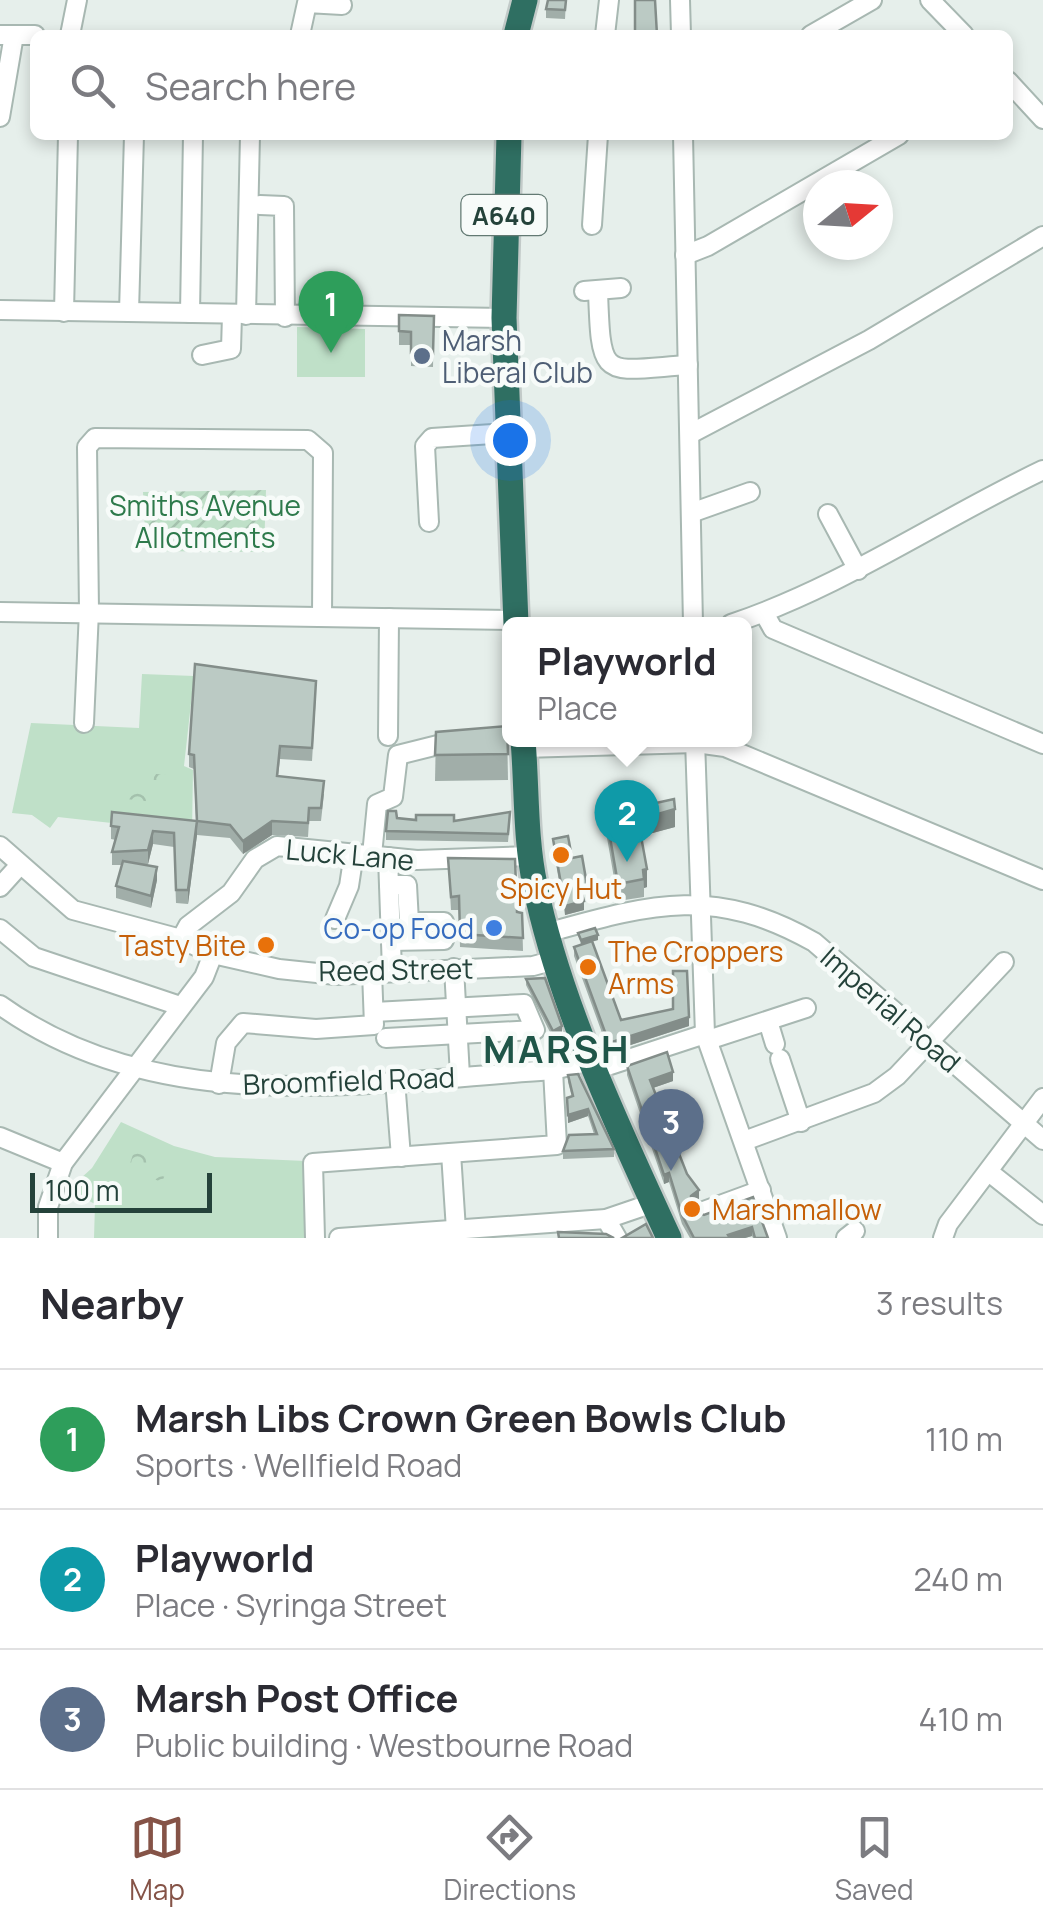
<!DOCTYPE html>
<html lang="en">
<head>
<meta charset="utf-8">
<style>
	:root { --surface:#fff; --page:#f7f7f7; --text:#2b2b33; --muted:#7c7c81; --line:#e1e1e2; --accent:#855347 }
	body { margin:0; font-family:Manrope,sans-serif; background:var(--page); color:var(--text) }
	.compass { position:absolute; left:803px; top:170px; width:90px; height:90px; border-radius:50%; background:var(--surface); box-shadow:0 5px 15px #0003; rotate:72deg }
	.scale { position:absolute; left:30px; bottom:25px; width:182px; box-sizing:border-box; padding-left:10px; border:5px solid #24423a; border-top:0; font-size:28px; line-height:35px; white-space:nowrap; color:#24423a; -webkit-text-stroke:8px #f7fbf9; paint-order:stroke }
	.you { position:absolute; left:510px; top:440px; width:35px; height:35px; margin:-25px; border:8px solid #fff; border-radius:50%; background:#1a73e8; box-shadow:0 0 0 15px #1a73e833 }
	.badge { display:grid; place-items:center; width:65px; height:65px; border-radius:50%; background:var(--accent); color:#fff; font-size:32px; font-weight:700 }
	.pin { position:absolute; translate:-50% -82px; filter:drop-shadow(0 2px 5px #0008) }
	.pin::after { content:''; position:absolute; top:52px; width:35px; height:30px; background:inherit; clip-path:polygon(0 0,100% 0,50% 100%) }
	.popup { position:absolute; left:502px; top:617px; width:250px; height:130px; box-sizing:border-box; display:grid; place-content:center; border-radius:15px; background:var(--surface); filter:drop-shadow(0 2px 8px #0005); font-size:32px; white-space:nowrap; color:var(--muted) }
	.popup b { font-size:38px; color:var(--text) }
	.popup::after { content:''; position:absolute; left:50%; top:100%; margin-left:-20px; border:20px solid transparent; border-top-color:var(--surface) }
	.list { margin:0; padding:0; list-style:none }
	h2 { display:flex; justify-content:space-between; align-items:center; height:130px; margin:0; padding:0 40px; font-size:42px }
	h2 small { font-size:32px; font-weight:400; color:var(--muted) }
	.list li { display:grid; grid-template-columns:65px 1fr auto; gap:30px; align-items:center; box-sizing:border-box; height:140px; padding:0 40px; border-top:2px solid var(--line) }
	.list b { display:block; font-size:38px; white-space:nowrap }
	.list p { margin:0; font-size:32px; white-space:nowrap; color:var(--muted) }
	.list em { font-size:32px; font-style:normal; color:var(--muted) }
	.icon { flex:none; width:55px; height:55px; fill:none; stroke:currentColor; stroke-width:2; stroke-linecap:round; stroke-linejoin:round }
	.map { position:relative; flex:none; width:1043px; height:1238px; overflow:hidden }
	.search { position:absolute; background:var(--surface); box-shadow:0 5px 15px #0003; left:30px; right:30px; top:30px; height:110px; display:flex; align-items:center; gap:25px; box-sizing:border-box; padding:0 35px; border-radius:15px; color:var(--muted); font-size:38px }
	.sheet { height:550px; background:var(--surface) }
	nav { display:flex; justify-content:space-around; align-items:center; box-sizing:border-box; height:140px; border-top:2px solid var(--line); background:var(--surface); font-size:28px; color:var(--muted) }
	nav a { display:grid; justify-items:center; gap:5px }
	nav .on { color:var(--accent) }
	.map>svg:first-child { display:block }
</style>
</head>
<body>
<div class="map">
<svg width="1043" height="1238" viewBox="0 0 1043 1238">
	<defs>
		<pattern id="park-crowns" width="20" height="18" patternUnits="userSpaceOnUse" patternTransform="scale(2.5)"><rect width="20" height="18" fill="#bfe0c8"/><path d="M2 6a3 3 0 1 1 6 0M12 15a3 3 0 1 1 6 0" fill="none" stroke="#a4c1ad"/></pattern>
		<pattern id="garden-furrows" width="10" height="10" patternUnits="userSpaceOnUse" patternTransform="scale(2.5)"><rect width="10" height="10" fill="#bfe0c8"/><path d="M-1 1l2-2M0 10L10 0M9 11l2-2" fill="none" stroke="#a4c1ad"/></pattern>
	</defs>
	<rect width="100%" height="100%" fill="#e6efeb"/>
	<!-- grass -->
	<g fill="#bfe0c8">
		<path d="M297,327L365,329V377H297Z"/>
		<path d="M142,674L194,676L184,766L193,770L192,832L58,817L50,828L32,815L12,813L31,723L139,728Z"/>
		<path d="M121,1122L174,1146L215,1157L306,1161L307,1238H94L95,1204L68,1190L92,1168Z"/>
	</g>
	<!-- park -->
	<g fill="url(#park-crowns)">
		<path d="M129,771L166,775L164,803L126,799Z"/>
		<path d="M135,1148L154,1152L156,1161L168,1167L162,1182L128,1170Z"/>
	</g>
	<!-- garden -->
	<path fill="url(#garden-furrows)" d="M266,490L264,552L146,551L143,492Z"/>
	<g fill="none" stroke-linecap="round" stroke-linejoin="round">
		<defs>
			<g id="minor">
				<path d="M680,0L681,35"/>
				<path d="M930,0L964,35"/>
				<path d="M0,35H35"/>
				<path d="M70,35L77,0"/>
				<path d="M300,35L307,3L342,5"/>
				<path d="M605,35L609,0"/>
				<path d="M811,35L872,0"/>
				<path d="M1008,81L1043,119"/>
				<path d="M0,117L14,35"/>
				<path d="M683,135L693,624"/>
				<path d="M260,205L284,206L285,317"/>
				<path d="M592,225L598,135"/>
				<path d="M685,255L708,246L899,135"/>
				<path d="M584,291L621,288"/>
				<path d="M598,291C601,382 602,371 688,365"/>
				<path d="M0,310L504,318"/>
				<path d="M64,312L68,135"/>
				<path d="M129,312L134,135"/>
				<path d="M190,313L193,135"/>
				<path d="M246,315L250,135"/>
				<path d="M202,355L231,349L232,315"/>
				<path d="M690,434L869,340L1043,236"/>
				<path d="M691,513L750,492"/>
				<path d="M828,514L858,570"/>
				<path d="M429,522L425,446L432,438L508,433"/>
				<path d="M0,612L515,620"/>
				<path d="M764,613L773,629L1043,744"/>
				<path d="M731,624C842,587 938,520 1043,470"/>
				<path d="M84,723L89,611L87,447L95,438L308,440L323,453L322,617"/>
				<path d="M388,736L389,618"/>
				<path d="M695,740L705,1034L777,1238"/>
				<path d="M523,748L696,743L725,747L1043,880"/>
				<path d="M0,846L73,910L181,939L213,954L279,969L336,975L533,966L555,960"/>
				<path d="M372,855L377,804L393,797L398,755L454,741"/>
				<path d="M388,857L392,971"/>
				<path d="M389,885H407L409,922H444V940L391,941"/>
				<path d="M0,887L19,866"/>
				<path d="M335,919L349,886L354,853"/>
				<path d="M0,929L34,957L180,1006"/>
				<path d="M546,933C651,904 713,885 814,942L1043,1140"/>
				<path d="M181,939L188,926L231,893L255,859L277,846L417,860L530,856"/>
				<path d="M454,968L460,1076"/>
				<path d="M0,1005C162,1121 368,1082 553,1070L594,1060"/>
				<path d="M374,1012L524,1004L535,1030L386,1038"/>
				<path d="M768,1021L775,1044"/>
				<path d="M708,1040L806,1008"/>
				<path d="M780,1059L801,1122"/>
				<path d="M598,1069L705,1034"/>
				<path d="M395,1080L401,1157"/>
				<path d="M219,1084L226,1043L243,1023L316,1029L374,1025L372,972"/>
				<path d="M0,1137L63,1163"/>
				<path d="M744,1141L874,1093L897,1076L1004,962"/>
				<path d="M451,1153L456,1230"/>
				<path d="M989,1172L1043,1215"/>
				<path d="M701,1212L761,1190"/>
				<path d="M606,1219L617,1238"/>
				<path d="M48,1238V1207L63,1163L204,977L213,954"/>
				<path d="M315,1238L313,1163L557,1145L553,1070"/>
				<path d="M339,1238L606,1219L653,1203"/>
				<path d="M846,1238L855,1231"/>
				<path d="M943,1238L948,1224L1043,1098"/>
			</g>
			<g id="highway">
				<path d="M516,35L525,0"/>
				<path d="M509,135L504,318L516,624"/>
				<path d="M523,740C527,788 525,838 535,885C559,1003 619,1129 669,1238"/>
			</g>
		</defs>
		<!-- minor casing -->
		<use href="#minor" stroke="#a8b8b2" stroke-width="22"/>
		<!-- highway casing -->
		<use href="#highway" stroke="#c2cac8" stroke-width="30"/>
		<!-- minor -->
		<use href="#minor" stroke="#fff" stroke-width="18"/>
		<!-- highway -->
		<use href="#highway" stroke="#2f6f62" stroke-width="25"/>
	</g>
	<!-- wall -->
	<g fill="#a1aea9">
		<path d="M566,0L565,19L546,18V9Z"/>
		<path d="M399,315L434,316L433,367L411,366V345H399Z"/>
		<path d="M316,695L312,761L280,759L278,776L324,794L321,821H309L308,837L272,835L243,854L230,838L197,835L188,904L176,903L174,847L153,844L148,864H139L157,880L151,908L116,898V886L122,865H112V852L116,840L111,839V826L196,821L194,769L189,767V754Z"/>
		<path d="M507,726L508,780L435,781L436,732Z"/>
		<path d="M606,814L675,827L641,836L647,887L644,888V897L618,901L606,832Z"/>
		<path d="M397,818L454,821H510L508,842L386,840V831Z"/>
		<path d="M553,839L572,858L587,893L582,894L584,910L565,915L553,847Z"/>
		<path d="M448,858L517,912L522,913L523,951L460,947L459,910H451Z"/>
		<path d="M578,933L598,940L592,941L621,1020L689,1026L609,1052L574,956V947L581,945Z"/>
		<path d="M526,979L562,1033L553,1038L526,985Z"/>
		<path d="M627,1066L673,1081L653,1088L687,1174L699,1199L691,1205V1209L704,1215L753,1197L768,1238H753L752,1236L745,1238H690L682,1224L669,1182L664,1184L627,1075Z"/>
		<path d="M568,1075L614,1149V1157L563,1159V1151L594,1134L588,1116L568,1123L567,1098L572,1097L568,1082Z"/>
	</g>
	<!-- shaded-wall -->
	<g fill="#838d89">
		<path d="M675,809V827L638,837V820Z"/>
		<path d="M197,821V835L188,904V890Z"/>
		<path d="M272,821V835L243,854V841Z"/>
		<path d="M153,831V844L148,864V850Z"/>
		<path d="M157,867V880L151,908V896Z"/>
		<path d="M647,869V887L644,888L643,870Z"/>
		<path d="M587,885V893L580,894V886Z"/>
		<path d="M584,901V910L565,915V906Z"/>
		<path d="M598,935V940L581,945V940Z"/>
		<path d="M689,1017V1026L609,1052V1043Z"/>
		<path d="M562,1026V1033L553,1038V1031Z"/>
		<path d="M673,1072V1081L650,1089V1080Z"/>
		<path d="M588,1109V1116L568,1123V1115Z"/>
		<path d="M669,1173V1182L664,1184V1175Z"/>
		<path d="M699,1190V1199L691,1205L690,1217L691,1196Z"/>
		<path d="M752,1227V1236L745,1238H728V1235Z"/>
	</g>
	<!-- building -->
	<g fill="#bbcac4" stroke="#838d89" stroke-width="2.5">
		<path d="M548,0H566L565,10L546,9Z"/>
		<path d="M635,0H655L657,35H635Z"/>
		<path d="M399,315L434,316L433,354L411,353V332L399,331Z"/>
		<path d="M195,664L316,681L312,748L280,746L277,776L324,781L321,808H309L308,823L272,821L243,841L230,825L197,821L194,755L189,754Z"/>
		<path d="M507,726L508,754L435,755L436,732Z"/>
		<path d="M674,799L675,809L638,820L647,869L643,870L644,879L618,884L606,814Z"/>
		<path d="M388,811H396L397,818L416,820V815H454V821L510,812L508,834L386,831Z"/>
		<path d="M112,812L197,821L188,890H176L174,833L153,831L148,850L112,852L119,827L111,826Z"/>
		<path d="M568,836L572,858L582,856L587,885L580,886L584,901L565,906L553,839Z"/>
		<path d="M448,858L515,859L517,912L522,913L523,938L460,934L459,896L451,897Z"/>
		<path d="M123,861L157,867L151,896L116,886Z"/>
		<path d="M595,928L598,935L581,940L578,933Z"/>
		<path d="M592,941L621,1020L673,1009V971H687L689,1017L609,1043L574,947Z"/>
		<path d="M545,978L562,1026L553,1031L526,979Z"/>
		<path d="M667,1052L673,1072L650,1080L687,1174L699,1190L691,1196L690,1208L704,1215L753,1197L768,1238H755L752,1227L728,1235L730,1238H694L682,1215L669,1173L664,1175L627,1066Z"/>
		<path d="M578,1074L614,1149L563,1151L569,1135L597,1134L588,1109L568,1115L567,1098L573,1096L568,1075Z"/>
		<path d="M646,1224L653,1238H622Z"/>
		<path d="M558,1232L606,1234L614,1238H559Z"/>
	</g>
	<!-- markers -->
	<circle fill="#5c6f8a" stroke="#f7fbf9" stroke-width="4" cx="422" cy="356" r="10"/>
	<g fill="#e8710a" stroke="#f7fbf9" stroke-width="4">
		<circle cx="561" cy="855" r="10"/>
		<circle cx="266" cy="945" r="10"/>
		<circle cx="588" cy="967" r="10"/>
		<circle cx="692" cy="1209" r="10"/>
	</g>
	<circle fill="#3f7fe0" stroke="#f7fbf9" stroke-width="4" cx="494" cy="928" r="10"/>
	<g text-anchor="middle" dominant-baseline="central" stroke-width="9" stroke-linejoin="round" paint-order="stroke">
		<!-- shield labels -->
		<rect fill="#f7fbf9" stroke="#637a73" stroke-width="2.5" x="461.5" y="195" width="85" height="40" rx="8"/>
		<g font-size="25" font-weight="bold" fill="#24423a">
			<text x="504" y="215">A640</text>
		</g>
		<!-- service labels -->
		<g font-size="28" fill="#4e5e75" stroke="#f7fbf9" text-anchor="start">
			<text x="442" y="340">Marsh<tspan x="442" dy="32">Liberal Club</tspan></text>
		</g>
		<!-- park labels -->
		<g font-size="28" fill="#2d7a4b" stroke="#f7fbf9">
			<text x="205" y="505">Smiths Avenue<tspan x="205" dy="32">Allotments</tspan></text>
		</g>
		<!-- street labels -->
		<g font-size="28" fill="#24423a" stroke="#f7fbf9">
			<text transform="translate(350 854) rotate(5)">Luck Lane</text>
			<text transform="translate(396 969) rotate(-1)">Reed Street</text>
			<text transform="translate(891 1009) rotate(41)">Imperial Road</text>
			<text transform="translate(349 1080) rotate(-2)">Broomfield Road</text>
		</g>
		<!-- food labels -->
		<g font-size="28" fill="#c56008" stroke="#f7fbf9" text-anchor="start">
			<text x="561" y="888" text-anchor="middle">Spicy Hut</text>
			<text x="246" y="945" text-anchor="end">Tasty Bite</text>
			<text x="608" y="951">The Croppers<tspan x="608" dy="32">Arms</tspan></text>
			<text x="712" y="1209">Marshmallow</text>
		</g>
		<!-- shop labels -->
		<g font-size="28" fill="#366cbe" stroke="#f7fbf9" text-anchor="end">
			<text x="474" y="928">Co-op Food</text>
		</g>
		<!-- district labels -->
		<g font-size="38" font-weight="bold" letter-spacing="2.5" fill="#1f5548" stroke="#f7fbf9">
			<text x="557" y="1048">MARSH</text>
		</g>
	</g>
</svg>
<svg class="compass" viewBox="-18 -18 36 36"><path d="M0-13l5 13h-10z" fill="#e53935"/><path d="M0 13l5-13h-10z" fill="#7c7c81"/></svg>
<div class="scale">100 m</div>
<div class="you"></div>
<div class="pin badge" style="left:331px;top:353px;background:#2e9e5b">1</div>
<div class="pin badge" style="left:627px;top:862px;background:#0f9aa8">2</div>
<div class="popup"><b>Playworld</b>Place</div>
<div class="pin badge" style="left:671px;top:1171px;background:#5c6f8a">3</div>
<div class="search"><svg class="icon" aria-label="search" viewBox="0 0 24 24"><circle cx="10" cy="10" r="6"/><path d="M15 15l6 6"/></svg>Search here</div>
</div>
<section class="sheet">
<h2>Nearby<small>3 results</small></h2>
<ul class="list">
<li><span class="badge" style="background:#2e9e5b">1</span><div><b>Marsh Libs Crown Green Bowls Club</b><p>Sports · Wellfield Road</p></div><em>110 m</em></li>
<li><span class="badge" style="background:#0f9aa8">2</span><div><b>Playworld</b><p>Place · Syringa Street</p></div><em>240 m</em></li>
<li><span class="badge" style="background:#5c6f8a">3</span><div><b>Marsh Post Office</b><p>Public building · Westbourne Road</p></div><em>410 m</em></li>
</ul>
</section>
<nav>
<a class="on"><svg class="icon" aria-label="map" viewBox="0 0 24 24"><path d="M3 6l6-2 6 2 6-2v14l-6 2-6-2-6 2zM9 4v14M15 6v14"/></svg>Map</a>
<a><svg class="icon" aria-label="directions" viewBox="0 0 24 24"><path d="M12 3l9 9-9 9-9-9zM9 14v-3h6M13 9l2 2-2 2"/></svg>Directions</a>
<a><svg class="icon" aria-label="saved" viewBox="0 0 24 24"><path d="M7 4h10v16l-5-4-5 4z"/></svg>Saved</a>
</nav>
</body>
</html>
